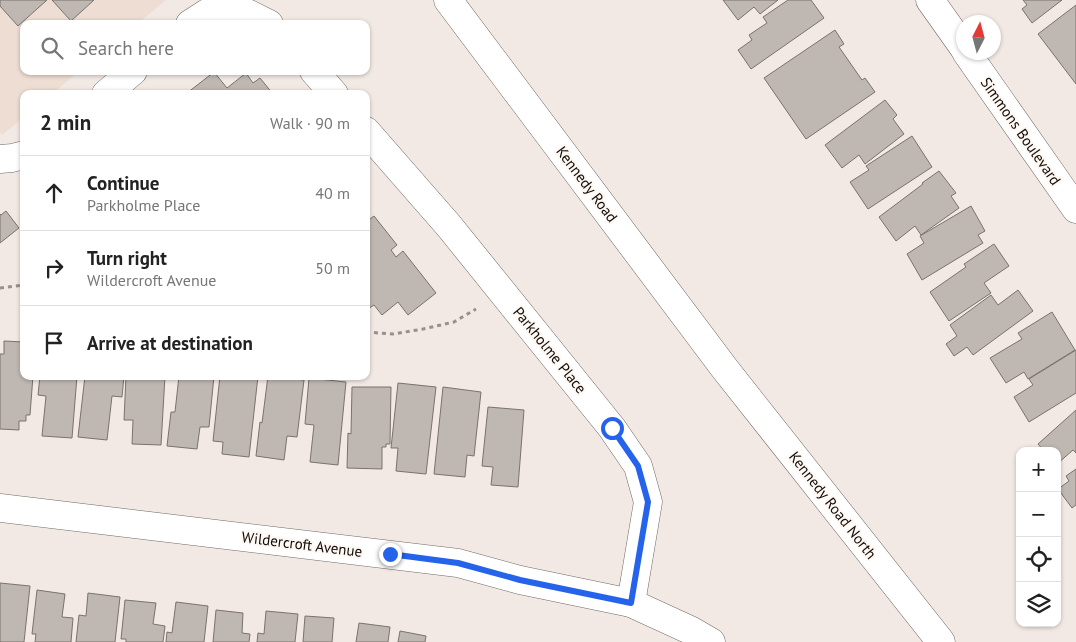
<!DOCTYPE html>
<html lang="en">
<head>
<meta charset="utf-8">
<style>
	:root { --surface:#fff; --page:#f2f2f2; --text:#222; --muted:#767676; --line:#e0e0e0 }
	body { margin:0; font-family:"PT Sans",sans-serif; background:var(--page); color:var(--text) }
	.controls { position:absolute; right:15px; bottom:15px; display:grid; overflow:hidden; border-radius:10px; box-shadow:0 1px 4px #0004 }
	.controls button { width:45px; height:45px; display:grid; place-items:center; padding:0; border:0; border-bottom:1px solid var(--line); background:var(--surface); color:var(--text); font:25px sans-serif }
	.compass { position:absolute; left:956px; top:15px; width:45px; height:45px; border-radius:50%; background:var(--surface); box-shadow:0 1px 4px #0004; rotate:6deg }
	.stop { position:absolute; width:15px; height:15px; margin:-11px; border:4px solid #2563eb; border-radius:50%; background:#fff }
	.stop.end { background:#2563eb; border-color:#fff; box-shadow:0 1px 5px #0008 }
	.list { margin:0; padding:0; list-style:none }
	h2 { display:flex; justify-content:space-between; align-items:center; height:65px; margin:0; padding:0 20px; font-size:21px }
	h2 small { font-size:16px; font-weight:400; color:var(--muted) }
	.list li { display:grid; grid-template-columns:32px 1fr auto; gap:15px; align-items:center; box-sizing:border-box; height:75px; padding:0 20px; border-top:1px solid var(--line) }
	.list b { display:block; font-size:19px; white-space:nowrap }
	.list p { margin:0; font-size:16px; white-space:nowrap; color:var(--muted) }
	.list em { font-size:16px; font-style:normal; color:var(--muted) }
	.icon { flex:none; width:28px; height:28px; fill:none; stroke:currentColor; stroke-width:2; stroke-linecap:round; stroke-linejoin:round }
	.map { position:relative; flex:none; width:1076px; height:642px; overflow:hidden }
	.search { position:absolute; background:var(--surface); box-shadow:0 1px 4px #0004; left:20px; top:20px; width:350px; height:55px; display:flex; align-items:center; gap:12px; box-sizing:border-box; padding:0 18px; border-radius:10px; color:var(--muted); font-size:19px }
	.panel { position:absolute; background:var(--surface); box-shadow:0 1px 4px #0004; left:20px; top:90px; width:350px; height:290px; border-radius:10px }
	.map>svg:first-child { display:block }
</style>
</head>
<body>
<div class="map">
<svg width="1076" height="642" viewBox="0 0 1076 642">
	<rect width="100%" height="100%" fill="#f2e9e4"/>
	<!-- built -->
	<path fill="#edddd3" d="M0,0H166L137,24H24V71H79L52,94H24V117L2,135L0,132Z"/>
	<!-- building -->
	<g fill="#bfb7b1" stroke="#79726d">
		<path d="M0,0H47L18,26L0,6Z"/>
		<path d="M52,0H94L71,21Z"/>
		<path d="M723,0H778L760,14L754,7L738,20Z"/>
		<path d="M788,0H811L824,18L751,69L738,50L752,40L749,35L767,23L763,17Z"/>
		<path d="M1023,0H1062L1032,23L1022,9L1027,5Z"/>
		<path d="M1076,5V84L1038,34Z"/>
		<path d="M835,30L844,44L839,47L862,80L865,78L875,92L806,139L764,78Z"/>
		<path d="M214,72L227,88L246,73L253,83L260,78L273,94H188L187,93Z"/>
		<path d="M885,100L897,115L893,119L904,134L865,164L859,155L842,168L825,145Z"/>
		<path d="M912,136L932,167L868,209L850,182L869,170L866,166Z"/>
		<path d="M939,171L956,193L951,196L959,208L921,235L915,226L896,241L879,217L923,184L922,183Z"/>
		<path d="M971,206L985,231L978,235L983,243L922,280L907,254L924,243L920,236Z"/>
		<path d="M6,211L19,228L0,243V214L1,215Z"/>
		<path d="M374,216L397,245L391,250L396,257L403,251L436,293L408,315L398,302L382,315L374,305L366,310V222Z"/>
		<path d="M994,244L1009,266L984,283L991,293L949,321L930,292L966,267L964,264Z"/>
		<path d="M1018,290L1033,311L973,355L967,347L954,356L946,344L957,336L950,325L991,295L998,305Z"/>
		<path d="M1052,312L1075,350L1028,379L1024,372L1006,383L990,358L1022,339L1018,333Z"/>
		<path d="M4,341L24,342V376H33L30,415H26V421H19V430L0,429V354H4Z"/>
		<path d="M1076,350V393L1029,422L1014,397L1033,385L1029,379Z"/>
		<path d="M40,376H77L72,438L42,436L46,396L38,395Z"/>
		<path d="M85,376H124L122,397L112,396L107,440L78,437Z"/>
		<path d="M126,376H165L161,445L132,444L133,420H124Z"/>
		<path d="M179,376H214L209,427H200L197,449L167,446L171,412H175Z"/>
		<path d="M220,376H258L249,457L222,454L223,442L213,441Z"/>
		<path d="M268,376L304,380L297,437L287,436L284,460L256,456L260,422L262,423Z"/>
		<path d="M309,378L346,382L338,465L310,462L314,425L305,424Z"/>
		<path d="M398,383L436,387L426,474L396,471L398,448H391Z"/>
		<path d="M352,387H391L390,444H386V447H382V469L347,468L348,433L351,434Z"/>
		<path d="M443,387L481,392L474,456L467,455L465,477L434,474Z"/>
		<path d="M488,407L524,410L518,487L491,485L493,467L482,466Z"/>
		<path d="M1076,410V453L1073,450L1057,464V451H1044L1038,444Z"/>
		<path d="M1076,469V505L1072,508L1058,489L1069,481L1066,476Z"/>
		<path d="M0,583L30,586L24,642H0Z"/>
		<path d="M37,590L65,594L62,617L73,618L71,642H35L36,634H32Z"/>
		<path d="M88,593L120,597L115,642H76L79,615L86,616Z"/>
		<path d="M125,600L156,603L153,624L165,626L163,642H126V639H121Z"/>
		<path d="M176,602L208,606L204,642H166L167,632L172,633Z"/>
		<path d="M216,610L243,613L242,633L250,634L249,642H213Z"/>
		<path d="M266,611L298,614L295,642H257L258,633L264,634Z"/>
		<path d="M305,616L334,618L332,642H303Z"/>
		<path d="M359,623L390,627L388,642H356Z"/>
		<path d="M400,631L426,636L425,642H398Z"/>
	</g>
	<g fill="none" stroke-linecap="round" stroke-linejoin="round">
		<defs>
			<g id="street">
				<path d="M930,0L964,48"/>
				<path d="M190,24L207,13L227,11L247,13L269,24"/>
				<path d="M966,52L1076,209"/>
				<path d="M314,71L334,94"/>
				<path d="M106,94L133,71"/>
				<path d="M366,131L449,226L612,428L638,466L648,502L631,603"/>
				<path d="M0,159L12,158L24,155"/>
				<path d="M0,508L458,563L520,580L631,603L692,631L711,642"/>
			</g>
			<path id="secondary" d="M448,0L725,369L941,642"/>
		</defs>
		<!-- street casing -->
		<use href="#street" stroke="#726a65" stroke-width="29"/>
		<!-- secondary casing -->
		<use href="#secondary" stroke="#726a65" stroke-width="29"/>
		<!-- path -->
		<g stroke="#97908d" stroke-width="3" stroke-dasharray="4 4" stroke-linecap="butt">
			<path d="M0,288L24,285"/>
			<path d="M366,332L393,334L423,329L454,322L476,309"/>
		</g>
		<!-- street -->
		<use href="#street" stroke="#fff" stroke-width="28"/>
		<!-- secondary -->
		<use href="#secondary" stroke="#fff" stroke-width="28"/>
	</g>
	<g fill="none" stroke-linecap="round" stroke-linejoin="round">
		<!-- route -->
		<path stroke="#2563eb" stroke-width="6" d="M390,554L458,563L520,580L631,603L648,502L638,466L612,428"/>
	</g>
	<g text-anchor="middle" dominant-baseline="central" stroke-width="4" stroke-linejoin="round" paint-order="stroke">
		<!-- street labels -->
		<g font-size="15" fill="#0f0c0a" stroke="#fef7f2">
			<text transform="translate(1021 131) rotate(55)">Simmons Boulevard</text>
			<text transform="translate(587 184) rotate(53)">Kennedy Road</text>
			<text transform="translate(550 350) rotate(51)">Parkholme Place</text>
			<text transform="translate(833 505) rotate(52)">Kennedy Road North</text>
			<text transform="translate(302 544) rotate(7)">Wildercroft Avenue</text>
		</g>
	</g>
</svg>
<div class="controls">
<button>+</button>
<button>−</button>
<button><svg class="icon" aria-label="locate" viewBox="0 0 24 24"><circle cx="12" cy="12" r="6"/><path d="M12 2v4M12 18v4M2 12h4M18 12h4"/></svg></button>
<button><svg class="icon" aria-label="layers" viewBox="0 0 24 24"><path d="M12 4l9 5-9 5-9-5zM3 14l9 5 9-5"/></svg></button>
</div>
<svg class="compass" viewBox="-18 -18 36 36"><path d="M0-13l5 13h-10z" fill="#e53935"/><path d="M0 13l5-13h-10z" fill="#767676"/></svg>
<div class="stop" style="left:612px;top:428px"></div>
<div class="stop end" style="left:390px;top:554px"></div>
<div class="search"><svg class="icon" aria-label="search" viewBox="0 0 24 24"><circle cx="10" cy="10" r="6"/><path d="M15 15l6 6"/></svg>Search here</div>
<section class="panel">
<h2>2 min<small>Walk · 90 m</small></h2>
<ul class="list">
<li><svg class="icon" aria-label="ahead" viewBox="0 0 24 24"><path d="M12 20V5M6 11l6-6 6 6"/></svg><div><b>Continue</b><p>Parkholme Place</p></div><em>40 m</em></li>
<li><svg class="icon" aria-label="right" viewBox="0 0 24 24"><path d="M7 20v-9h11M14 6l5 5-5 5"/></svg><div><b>Turn right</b><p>Wildercroft Avenue</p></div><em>50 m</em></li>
<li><svg class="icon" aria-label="arrive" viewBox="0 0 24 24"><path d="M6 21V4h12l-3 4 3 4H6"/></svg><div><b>Arrive at destination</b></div></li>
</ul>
</section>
</div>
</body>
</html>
